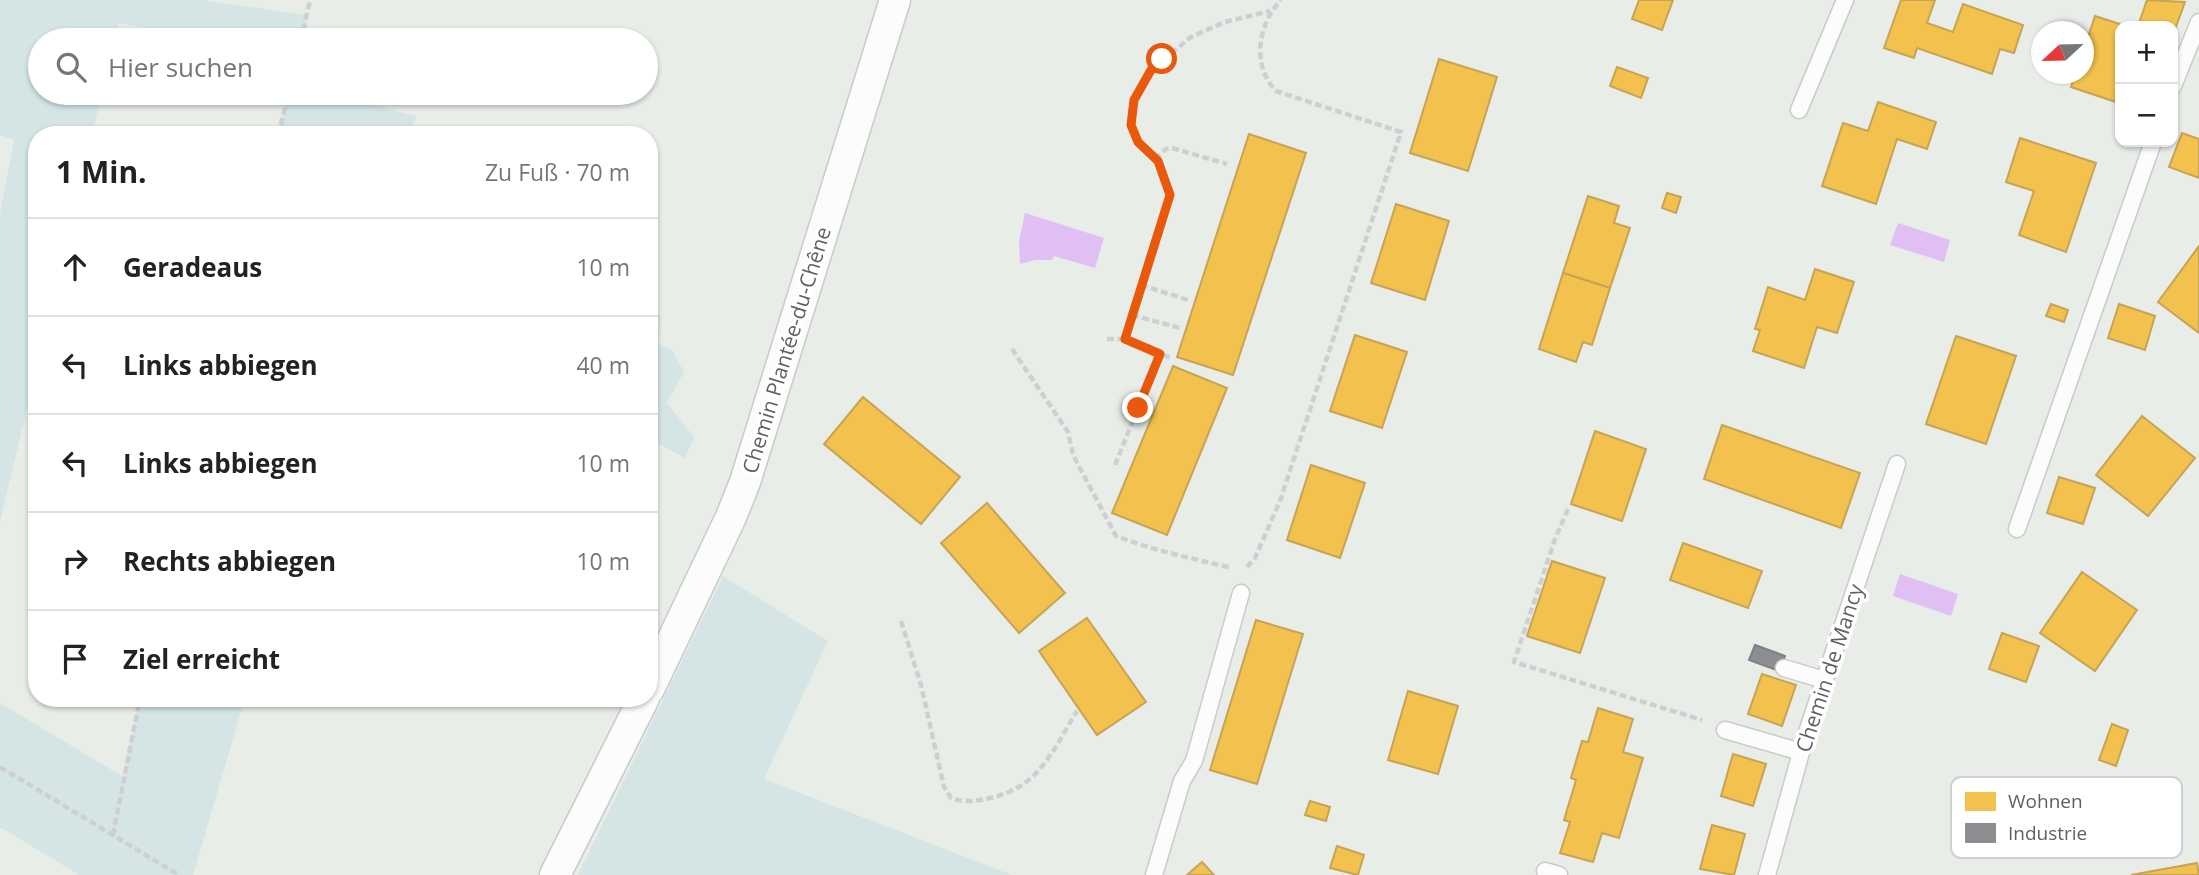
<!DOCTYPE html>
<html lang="de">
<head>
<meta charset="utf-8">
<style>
	:root { --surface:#fff; --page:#f2f2f2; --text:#222; --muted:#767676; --line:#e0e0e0 }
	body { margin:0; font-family:"Open Sans",sans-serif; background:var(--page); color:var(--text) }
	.controls { position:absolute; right:21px; top:21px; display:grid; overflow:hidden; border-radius:14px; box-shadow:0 2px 5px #0004 }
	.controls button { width:63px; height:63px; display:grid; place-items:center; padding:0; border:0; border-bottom:2px solid var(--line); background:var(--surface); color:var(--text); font:35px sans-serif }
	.compass { position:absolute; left:2031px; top:21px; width:63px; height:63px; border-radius:50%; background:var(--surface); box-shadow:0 2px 5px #0004; rotate:248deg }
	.stop { position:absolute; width:21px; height:21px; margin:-16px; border:5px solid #ea580c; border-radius:50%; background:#fff }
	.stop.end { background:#ea580c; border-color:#fff; box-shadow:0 2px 7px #0008 }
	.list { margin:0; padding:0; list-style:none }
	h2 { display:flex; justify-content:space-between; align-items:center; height:91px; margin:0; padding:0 28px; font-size:30px }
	h2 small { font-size:23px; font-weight:400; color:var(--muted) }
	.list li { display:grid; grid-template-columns:46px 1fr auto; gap:21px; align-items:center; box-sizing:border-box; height:98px; padding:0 28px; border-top:2px solid var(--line) }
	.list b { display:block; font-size:26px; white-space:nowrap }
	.list em { font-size:23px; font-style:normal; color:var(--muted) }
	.icon { flex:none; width:38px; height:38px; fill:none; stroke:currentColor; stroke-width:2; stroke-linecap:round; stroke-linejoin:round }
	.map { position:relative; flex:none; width:2199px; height:875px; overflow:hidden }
	.search { position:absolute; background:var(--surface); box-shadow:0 2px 5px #0004; left:28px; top:28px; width:630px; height:77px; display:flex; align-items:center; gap:18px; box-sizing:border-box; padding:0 24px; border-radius:38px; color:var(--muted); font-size:26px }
	.panel { position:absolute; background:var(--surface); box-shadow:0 2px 5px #0004; left:28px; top:126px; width:630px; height:581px; border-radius:28px }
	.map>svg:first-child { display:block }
</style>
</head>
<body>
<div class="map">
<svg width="2199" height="875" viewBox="0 0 2199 875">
	<rect width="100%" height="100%" fill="#e8ede8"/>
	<!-- green -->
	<g fill="#d5e5e6">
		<path d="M0,0H202L307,15L301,40H210L119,23L115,40H40V93H102L92,135H37V368L0,522V214L14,140L0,135Z"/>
		<path d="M289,93H325L416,116L410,135H278Z"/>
		<path d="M649,312L661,315L658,343L672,350L684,372L667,403L694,437L685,458L649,439Z"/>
		<path d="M723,576L828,641L764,779L1012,875H578Z"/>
		<path d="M140,698H245L193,875H79L0,827V703L122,776Z"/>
	</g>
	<!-- water -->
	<g fill="#e0c0f4">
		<path d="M1025,213L1104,238L1095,268L1054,256L1052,260H1035L1020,264L1019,241Z"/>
		<path d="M1898,223L1950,240L1944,262L1890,245Z"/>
		<path d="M1900,574L1958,594L1951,616L1893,596Z"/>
	</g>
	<!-- homes -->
	<g fill="#f2c14e" stroke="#c7a355" stroke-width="2">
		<path d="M1639,0H1673L1662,30L1632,19Z"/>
		<path d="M1901,0H1935L1927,23L1953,32L1963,4L2023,25L2014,53L2000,49L1992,74L1917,48L1914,58L1884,48Z"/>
		<path d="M2147,0L2185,2L2173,35V26L2139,23Z"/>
		<path d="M2095,16L2126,26H2120L2119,103L2071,87L2075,74H2084V49Z"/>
		<path d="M1439,59L1497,77L1468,171L1410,153Z"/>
		<path d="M1617,67L1648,78L1641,98L1610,86Z"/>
		<path d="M1878,102L1936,122L1927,149L1897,139L1876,204L1822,186L1843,123L1868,131Z"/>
		<path d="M2182,133L2199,139V178L2169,167Z"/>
		<path d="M1249,134L1306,153L1233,375L1177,357Z"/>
		<path d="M2020,138L2096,163L2066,252L2019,235L2034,191L2006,182Z"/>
		<path d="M1667,193L1681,197L1676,213L1662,208Z"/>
		<path d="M1588,196L1619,206L1614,223L1630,228L1610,288L1563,273Z"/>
		<path d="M1396,204L1449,221L1425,300L1371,283Z"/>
		<path d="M2199,246V333L2158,302Z"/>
		<path d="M1815,269L1854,282L1837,333L1817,327L1804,368L1753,351L1760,330L1755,329L1768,287L1805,300Z"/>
		<path d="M1563,273L1610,288L1592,345L1583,342L1576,362L1539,349Z"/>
		<path d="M2051,304L2068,310L2064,322L2046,316Z"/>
		<path d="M2119,304L2155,316L2145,350L2108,338Z"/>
		<path d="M1355,335L1407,352L1382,428L1330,411Z"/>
		<path d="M1956,336L2016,356L1986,444L1926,424Z"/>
		<path d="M1173,366L1227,388L1167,535L1112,513Z"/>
		<path d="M863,397L960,477L921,524L824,444Z"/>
		<path d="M2142,416L2195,458L2148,516L2096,475Z"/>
		<path d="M1722,425L1860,473L1841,528L1704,479Z"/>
		<path d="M1595,431L1646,449L1622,521L1571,504Z"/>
		<path d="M1311,465L1365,483L1340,558L1287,540Z"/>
		<path d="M2059,477L2095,488L2083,524L2047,513Z"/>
		<path d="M987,503L1065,593L1019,633L941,543Z"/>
		<path d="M1683,543L1762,571L1748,608L1670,580Z"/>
		<path d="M1552,561L1605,578L1580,653L1527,636Z"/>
		<path d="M2082,572L2137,610L2095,671L2040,633Z"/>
		<path d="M1087,618L1146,702L1097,735L1039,651Z"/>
		<path d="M1256,620L1303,634L1257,784L1210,770Z"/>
		<path d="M2002,633L2039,646L2026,682L1989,669Z"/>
		<path d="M1762,674L1796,685L1782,726L1748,714Z"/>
		<path d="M1408,691L1458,706L1438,774L1388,760Z"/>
		<path d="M1598,708L1633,719L1623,752L1643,758L1619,838L1602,833L1593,862L1560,853L1570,822L1564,820L1576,780L1571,778L1582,741L1588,742Z"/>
		<path d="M2112,724L2128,730L2116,766L2099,760Z"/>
		<path d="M1733,754L1766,764L1753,806L1721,796Z"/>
		<path d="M1310,801L1330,807L1326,821L1305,815Z"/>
		<path d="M1712,825L1745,834L1734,875L1700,869Z"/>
		<path d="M1337,846L1364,855L1358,875L1330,868Z"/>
		<path d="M1202,862L1214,875H1187Z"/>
		<path d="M2197,863L2199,875H2131Z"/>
	</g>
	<!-- industry -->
	<path fill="#8d8d92" stroke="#807f84" stroke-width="2" d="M1755,645L1785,656L1779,671L1749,660Z"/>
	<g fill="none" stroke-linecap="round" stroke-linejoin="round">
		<defs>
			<g id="service">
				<path d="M2173,86L2199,22"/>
				<path d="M1799,110L1845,0"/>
				<path d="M2017,529L2153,142"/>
				<path d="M1784,668L1824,680"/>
				<path d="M1725,730L1801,752"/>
				<path d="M1545,871L1559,875"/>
				<path d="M1154,875L1182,781L1194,761L1241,593"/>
				<path d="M1767,875L1805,738L1897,464"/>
			</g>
			<g id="minor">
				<path d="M649,689L731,517L745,482L895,0"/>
				<path d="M555,875L644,698"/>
			</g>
		</defs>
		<!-- service casing -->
		<use href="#service" stroke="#c9caca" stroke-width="19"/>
		<!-- minor casing -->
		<use href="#minor" stroke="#c9caca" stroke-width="33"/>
		<!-- path -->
		<g stroke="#cecfd2" stroke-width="4.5" stroke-dasharray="7 3.5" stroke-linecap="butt">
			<path d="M301,40L310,0"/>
			<path d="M278,135L289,93"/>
			<path d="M1155,159L1166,149L1172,148L1227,164"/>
			<path d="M1141,285L1188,300"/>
			<path d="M1132,315L1180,328"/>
			<path d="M1107,339H1124L1170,195L1158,161L1133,135L1134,100L1151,70L1191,37L1225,22L1270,11"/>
			<path d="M1124,339L1171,358"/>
			<path d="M1012,349L1068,432L1073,455L1116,536C1155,551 1191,558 1232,568"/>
			<path d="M1138,408L1150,412"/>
			<path d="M1115,465L1160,354"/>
			<path d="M1568,509L1555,539L1514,662L1702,720"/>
			<path d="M1247,567L1255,558L1280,501L1401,132L1276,91C1251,65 1258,24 1281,0"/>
			<path d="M901,621L921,685L944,787L951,798C964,803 977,801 990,798C1040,787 1052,751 1077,711"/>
			<path d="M0,767L179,875"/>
			<path d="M113,835L140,698"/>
		</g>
		<!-- service -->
		<use href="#service" stroke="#fcfcfc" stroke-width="16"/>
		<!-- minor -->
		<use href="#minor" stroke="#fcfcfc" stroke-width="30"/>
	</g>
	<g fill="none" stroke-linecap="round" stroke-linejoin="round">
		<!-- route -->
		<path stroke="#ea580c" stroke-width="9" d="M1138,408L1160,354L1125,339L1170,195L1158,161L1138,142L1131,125L1134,100L1151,70L1162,59"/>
	</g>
	<g text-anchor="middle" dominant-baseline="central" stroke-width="7" stroke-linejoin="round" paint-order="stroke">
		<!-- street labels -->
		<g font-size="21" fill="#635e65" stroke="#fff">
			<text transform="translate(786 350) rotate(-73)">Chemin Plantée-du-Chêne</text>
			<text transform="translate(1829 668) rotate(-72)">Chemin de Mancy</text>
		</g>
	</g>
	<!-- legend -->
	<rect x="1951" y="777" width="231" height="81" rx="10" fill="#fff" stroke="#d0cfd1" stroke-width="2"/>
	<rect x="1965" y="792" width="31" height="19" fill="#f2c14e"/>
	<rect x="1965" y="823" width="31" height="20" fill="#8d8d92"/>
	<g font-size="19" fill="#635e65">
		<text x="2008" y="808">Wohnen</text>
		<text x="2008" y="840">Industrie</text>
	</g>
</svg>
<div class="controls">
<button>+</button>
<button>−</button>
</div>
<svg class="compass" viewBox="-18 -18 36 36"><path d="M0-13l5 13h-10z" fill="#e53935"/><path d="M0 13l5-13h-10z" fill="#767676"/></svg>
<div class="stop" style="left:1162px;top:59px"></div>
<div class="stop end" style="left:1138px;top:408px"></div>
<div class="search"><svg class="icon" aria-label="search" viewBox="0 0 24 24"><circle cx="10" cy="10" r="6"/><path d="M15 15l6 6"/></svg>Hier suchen</div>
<section class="panel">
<h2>1 Min.<small>Zu Fuß · 70 m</small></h2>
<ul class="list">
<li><svg class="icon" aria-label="ahead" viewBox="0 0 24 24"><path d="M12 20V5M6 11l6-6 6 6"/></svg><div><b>Geradeaus</b></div><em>10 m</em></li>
<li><svg class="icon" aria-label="left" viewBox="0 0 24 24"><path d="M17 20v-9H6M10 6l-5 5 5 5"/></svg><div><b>Links abbiegen</b></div><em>40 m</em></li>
<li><svg class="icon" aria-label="left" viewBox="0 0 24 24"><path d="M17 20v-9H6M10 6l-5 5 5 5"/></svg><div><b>Links abbiegen</b></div><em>10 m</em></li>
<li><svg class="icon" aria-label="right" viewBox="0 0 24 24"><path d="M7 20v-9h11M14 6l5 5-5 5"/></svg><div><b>Rechts abbiegen</b></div><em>10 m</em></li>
<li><svg class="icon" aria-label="arrive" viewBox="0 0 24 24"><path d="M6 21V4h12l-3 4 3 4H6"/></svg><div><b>Ziel erreicht</b></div></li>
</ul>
</section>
</div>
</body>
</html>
